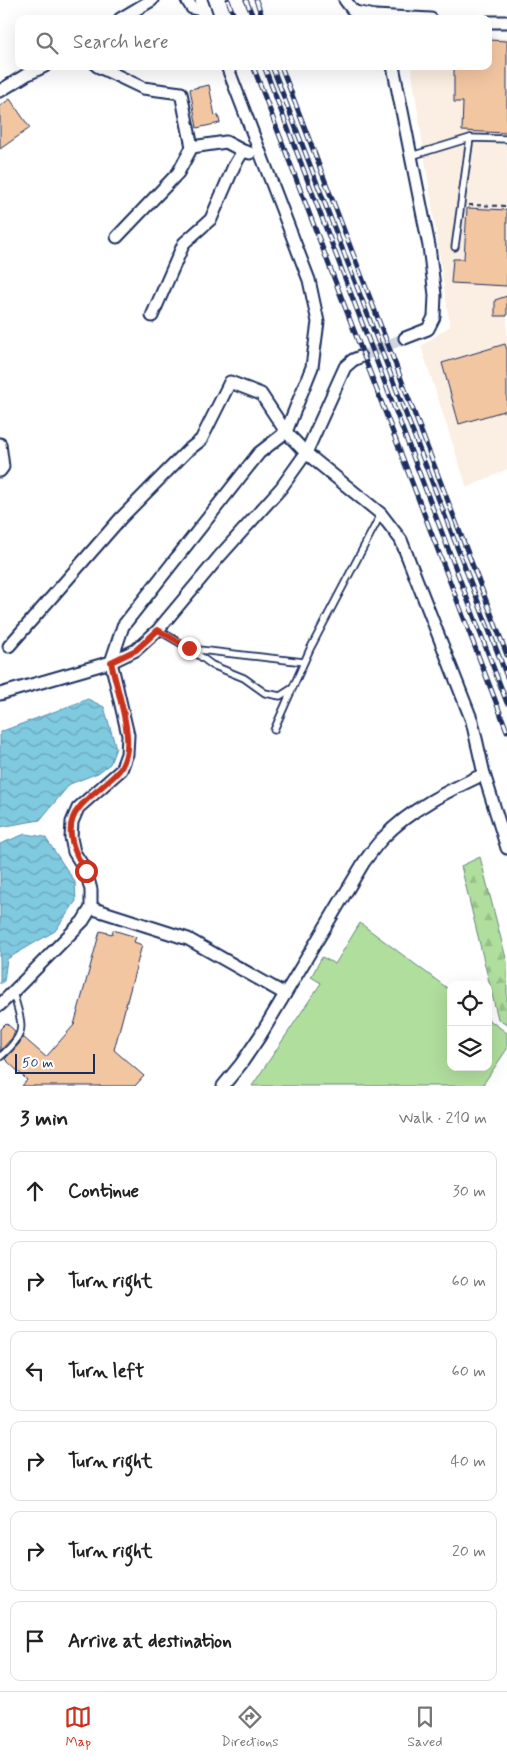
<!DOCTYPE html>
<html lang="en">
<head>
<meta charset="utf-8">
<style>
	:root { --surface:#fff; --page:#f6f6f6; --text:#222; --muted:#767676; --line:#e0e0e0; --accent:#c8321e }
	body { margin:0; font-family:Mynerve,sans-serif; background:var(--page); color:var(--text) }
	.controls { position:absolute; right:15px; bottom:15px; display:grid; overflow:hidden; border-radius:10px; box-shadow:0 5px 20px #0002 }
	.controls button { width:45px; height:45px; display:grid; place-items:center; padding:0; border:0; border-bottom:1px solid var(--line); background:var(--surface); color:var(--text); font:25px sans-serif }
	.scale { position:absolute; left:15px; bottom:12px; width:80px; box-sizing:border-box; padding-left:5px; border:2px solid #1b2f5e; border-top:0; font-size:14px; line-height:18px; white-space:nowrap; color:#1b2f5e; -webkit-text-stroke:4px #fff; paint-order:stroke }
	.stop { position:absolute; width:15px; height:15px; margin:-11px; border:4px solid #c8321e; border-radius:50%; background:#fff }
	.stop.end { background:#c8321e; border-color:#fff; box-shadow:0 1px 5px #0008 }
	.list { margin:0; padding:0; list-style:none }
	h2 { display:flex; justify-content:space-between; align-items:center; height:65px; margin:0; padding:0 20px; font-size:21px }
	h2 small { font-size:16px; font-weight:400; color:var(--muted) }
	.list li { display:grid; grid-template-columns:32px 1fr auto; gap:15px; align-items:center; box-sizing:border-box; height:80px; margin:0 10px 10px; padding:0 10px; border:1px solid var(--line); border-radius:10px }
	.list b { display:block; font-size:19px; white-space:nowrap }
	.list em { font-size:16px; font-style:normal; color:var(--muted) }
	.icon { flex:none; width:28px; height:28px; fill:none; stroke:currentColor; stroke-width:2; stroke-linecap:round; stroke-linejoin:round }
	.map { position:relative; flex:none; width:507px; height:1086px; overflow:hidden }
	.search { position:absolute; background:var(--surface); box-shadow:0 5px 20px #0002; left:15px; right:15px; top:15px; height:55px; display:flex; align-items:center; gap:12px; box-sizing:border-box; padding:0 18px; border-radius:10px; color:var(--muted); font-size:19px }
	.sheet { height:605px; background:var(--surface) }
	nav { display:flex; justify-content:space-around; align-items:center; box-sizing:border-box; height:70px; border-top:1px solid var(--line); background:var(--surface); font-size:14px; color:var(--muted) }
	nav a { display:grid; justify-items:center; gap:2px }
	nav .on { color:var(--accent) }
	.map>svg:first-child { display:block }
</style>
</head>
<body>
<div class="map">
<svg width="507" height="1086" viewBox="0 0 507 1086">
	<defs>
		<pattern id="forest-firs" width="22" height="20" patternUnits="userSpaceOnUse" patternTransform="scale(1.25)"><rect width="22" height="20" fill="#b0de9d"/><path d="M5 1l3.5 6h-7zM16 11l3.5 6h-7z" fill="#97bf8a"/></pattern>
		<pattern id="water-waves" width="16" height="10" patternUnits="userSpaceOnUse" patternTransform="scale(1.25)"><rect width="16" height="10" fill="#80cae0"/><path d="M0 5q4-4 8 0t8 0" fill="none" stroke="#68a4b9"/></pattern>
	</defs>
	<rect width="100%" height="100%" fill="#fff"/>
	<filter id="ink" filterUnits="userSpaceOnUse"><feTurbulence type="fractalNoise" baseFrequency=".02" numOctaves="2"/><feDisplacementMap in="SourceGraphic" scale="10" xChannelSelector="R" yChannelSelector="G"/><feConvolveMatrix kernelMatrix="1 2 1 2 8 2 1 2 1" color-interpolation-filters="sRGB"/></filter>
	<g filter="url(#ink)">
		<!-- built -->
		<path fill="#fbeee3" d="M488,37L507,38V469L467,488L421,346L450,326L411,66H488Z"/>
		<!-- green -->
		<path fill="#b0de9d" stroke="#66867e" d="M360,923L451,991V1067H488V1019L507,1033V1049L482,1086H252L321,983L311,977L322,957L335,964Z"/>
		<!-- forest -->
		<path fill="url(#forest-firs)" stroke="#66867e" d="M480,857L507,962V1024L498,1019L461,866Z"/>
		<!-- water -->
		<g fill="url(#water-waves)" stroke="#588cac">
			<path d="M88,699L104,707L116,748L110,764L98,773L70,784L40,820L0,827V732Z"/>
			<path d="M25,834L45,837L75,882L76,901L55,931L7,959L4,981L0,984V844Z"/>
		</g>
		<!-- building -->
		<g fill="#f3c6a2" stroke="#1b2f5e">
			<path d="M488,40L507,41V133L462,131L463,102H454V66H488Z"/>
			<path d="M209,85L215,116L218,115L220,123L197,128L190,89Z"/>
			<path d="M10,99L30,128L0,149V106Z"/>
			<path d="M467,208L507,210V286L451,283L453,259H464Z"/>
			<path d="M507,296V316H495V300Z"/>
			<path d="M505,344L507,350V410L459,424L442,363Z"/>
			<path d="M113,930L136,937L134,942L142,945L114,1050L144,1076L135,1086H22L27,1080L5,1059L19,1044L23,1037L46,1057L74,1025L100,931L112,934Z"/>
			<path d="M6,1023L15,1031L12,1038L0,1051V1029Z"/>
		</g>
		<g fill="none" stroke-linecap="round" stroke-linejoin="round">
			<!-- minor-tunnel -->
			<path stroke="#d1d5df" stroke-width="11" stroke-dasharray="11 5.5" stroke-linecap="butt" d="M360,357L405,338"/>
			<defs>
				<g id="service">
					<path d="M411,156L470,138L507,139"/>
					<path d="M455,247L470,138"/>
					<path d="M158,630L189,648L212,665L244,678L265,693L280,696L291,689"/>
					<path d="M191,649L304,662"/>
					<path d="M274,730L310,649L381,514"/>
					<path d="M0,1057C29,1032 22,1026 13,992"/>
				</g>
				<g id="minor">
					<path d="M187,0L192,8L205,11"/>
					<path d="M201,0L208,19"/>
					<path d="M345,0L358,17"/>
					<path d="M355,12L375,16L431,19"/>
					<path d="M120,19L152,0"/>
					<path d="M488,22H507"/>
					<path d="M97,66L143,88L181,93L192,147L178,173L117,237"/>
					<path d="M393,66L429,246L435,295L434,317L428,329L405,338"/>
					<path d="M0,91L26,75L45,66"/>
					<path d="M192,147L226,142L243,151L250,153"/>
					<path d="M152,316L184,243L211,219L234,166L243,151"/>
					<path d="M0,444L3,467L0,471"/>
					<path d="M9,646L121,518L187,451L201,440L230,382L261,394L286,432L306,453L381,514L401,540L472,721L484,774L507,848"/>
					<path d="M0,694L111,662L136,650L158,630L219,557L281,488L306,453L345,367L353,360L360,357"/>
					<path d="M91,908L188,939L285,994"/>
					<path d="M0,1005L83,921L91,908V890L86,871L74,852L71,838L72,822L78,808L121,770L127,754L128,735L111,662L123,626L259,453L286,432L312,367L318,322L309,280L227,66"/>
					<path d="M223,1086L241,1064L260,1036L364,862C370,854 376,845 383,838C410,809 448,791 484,774"/>
				</g>
			</defs>
			<!-- service casing -->
			<use href="#service" stroke="#1b2f5e" stroke-width="9"/>
			<!-- minor casing -->
			<use href="#minor" stroke="#1b2f5e" stroke-width="15"/>
			<!-- path -->
			<path stroke="#1b2f5e" stroke-width="2" stroke-dasharray="4 4" stroke-linecap="butt" d="M469,205L507,206"/>
			<!-- service -->
			<use href="#service" stroke="#fff" stroke-width="5.5"/>
			<!-- minor -->
			<use href="#minor" stroke="#fff" stroke-width="11"/>
			<defs>
				<g id="rail">
					<path d="M228,0L235,19"/>
					<path d="M246,0L254,19"/>
					<path d="M256,0L263,19"/>
					<path d="M253,66L507,731"/>
					<path d="M264,66L507,703"/>
					<path d="M272,66L507,677"/>
					<path d="M281,66L507,655"/>
				</g>
			</defs>
			<!-- rail casing -->
			<use href="#rail" stroke="#1b2f5e" stroke-width="5"/>
			<!-- rail -->
			<use href="#rail" stroke="#fff" stroke-width="3" stroke-dasharray="9" stroke-linecap="butt"/>
		</g>
	</g>
	<g fill="none" stroke-linecap="round" stroke-linejoin="round" filter="url(#ink)">
		<!-- route -->
		<path stroke="#c8321e" stroke-width="6" d="M86,871C74,853 62,828 79,808C86,798 98,791 107,782C117,774 123,768 126,755C132,732 116,686 111,662L136,650L158,630L189,648"/>
	</g>
</svg>
<div class="controls">
<button><svg class="icon" aria-label="locate" viewBox="0 0 24 24"><circle cx="12" cy="12" r="6"/><path d="M12 2v4M12 18v4M2 12h4M18 12h4"/></svg></button>
<button><svg class="icon" aria-label="layers" viewBox="0 0 24 24"><path d="M12 4l9 5-9 5-9-5zM3 14l9 5 9-5"/></svg></button>
</div>
<div class="scale">50 m</div>
<div class="stop" style="left:86px;top:871px"></div>
<div class="stop end" style="left:189px;top:648px"></div>
<div class="search"><svg class="icon" aria-label="search" viewBox="0 0 24 24"><circle cx="10" cy="10" r="6"/><path d="M15 15l6 6"/></svg>Search here</div>
</div>
<section class="sheet">
<h2>3 min<small>Walk · 210 m</small></h2>
<ul class="list">
<li><svg class="icon" aria-label="ahead" viewBox="0 0 24 24"><path d="M12 20V5M6 11l6-6 6 6"/></svg><div><b>Continue</b></div><em>30 m</em></li>
<li><svg class="icon" aria-label="right" viewBox="0 0 24 24"><path d="M7 20v-9h11M14 6l5 5-5 5"/></svg><div><b>Turn right</b></div><em>60 m</em></li>
<li><svg class="icon" aria-label="left" viewBox="0 0 24 24"><path d="M17 20v-9H6M10 6l-5 5 5 5"/></svg><div><b>Turn left</b></div><em>60 m</em></li>
<li><svg class="icon" aria-label="right" viewBox="0 0 24 24"><path d="M7 20v-9h11M14 6l5 5-5 5"/></svg><div><b>Turn right</b></div><em>40 m</em></li>
<li><svg class="icon" aria-label="right" viewBox="0 0 24 24"><path d="M7 20v-9h11M14 6l5 5-5 5"/></svg><div><b>Turn right</b></div><em>20 m</em></li>
<li><svg class="icon" aria-label="arrive" viewBox="0 0 24 24"><path d="M6 21V4h12l-3 4 3 4H6"/></svg><div><b>Arrive at destination</b></div></li>
</ul>
</section>
<nav>
<a class="on"><svg class="icon" aria-label="map" viewBox="0 0 24 24"><path d="M3 6l6-2 6 2 6-2v14l-6 2-6-2-6 2zM9 4v14M15 6v14"/></svg>Map</a>
<a><svg class="icon" aria-label="directions" viewBox="0 0 24 24"><path d="M12 3l9 9-9 9-9-9zM9 14v-3h6M13 9l2 2-2 2"/></svg>Directions</a>
<a><svg class="icon" aria-label="saved" viewBox="0 0 24 24"><path d="M7 4h10v16l-5-4-5 4z"/></svg>Saved</a>
</nav>
</body>
</html>
